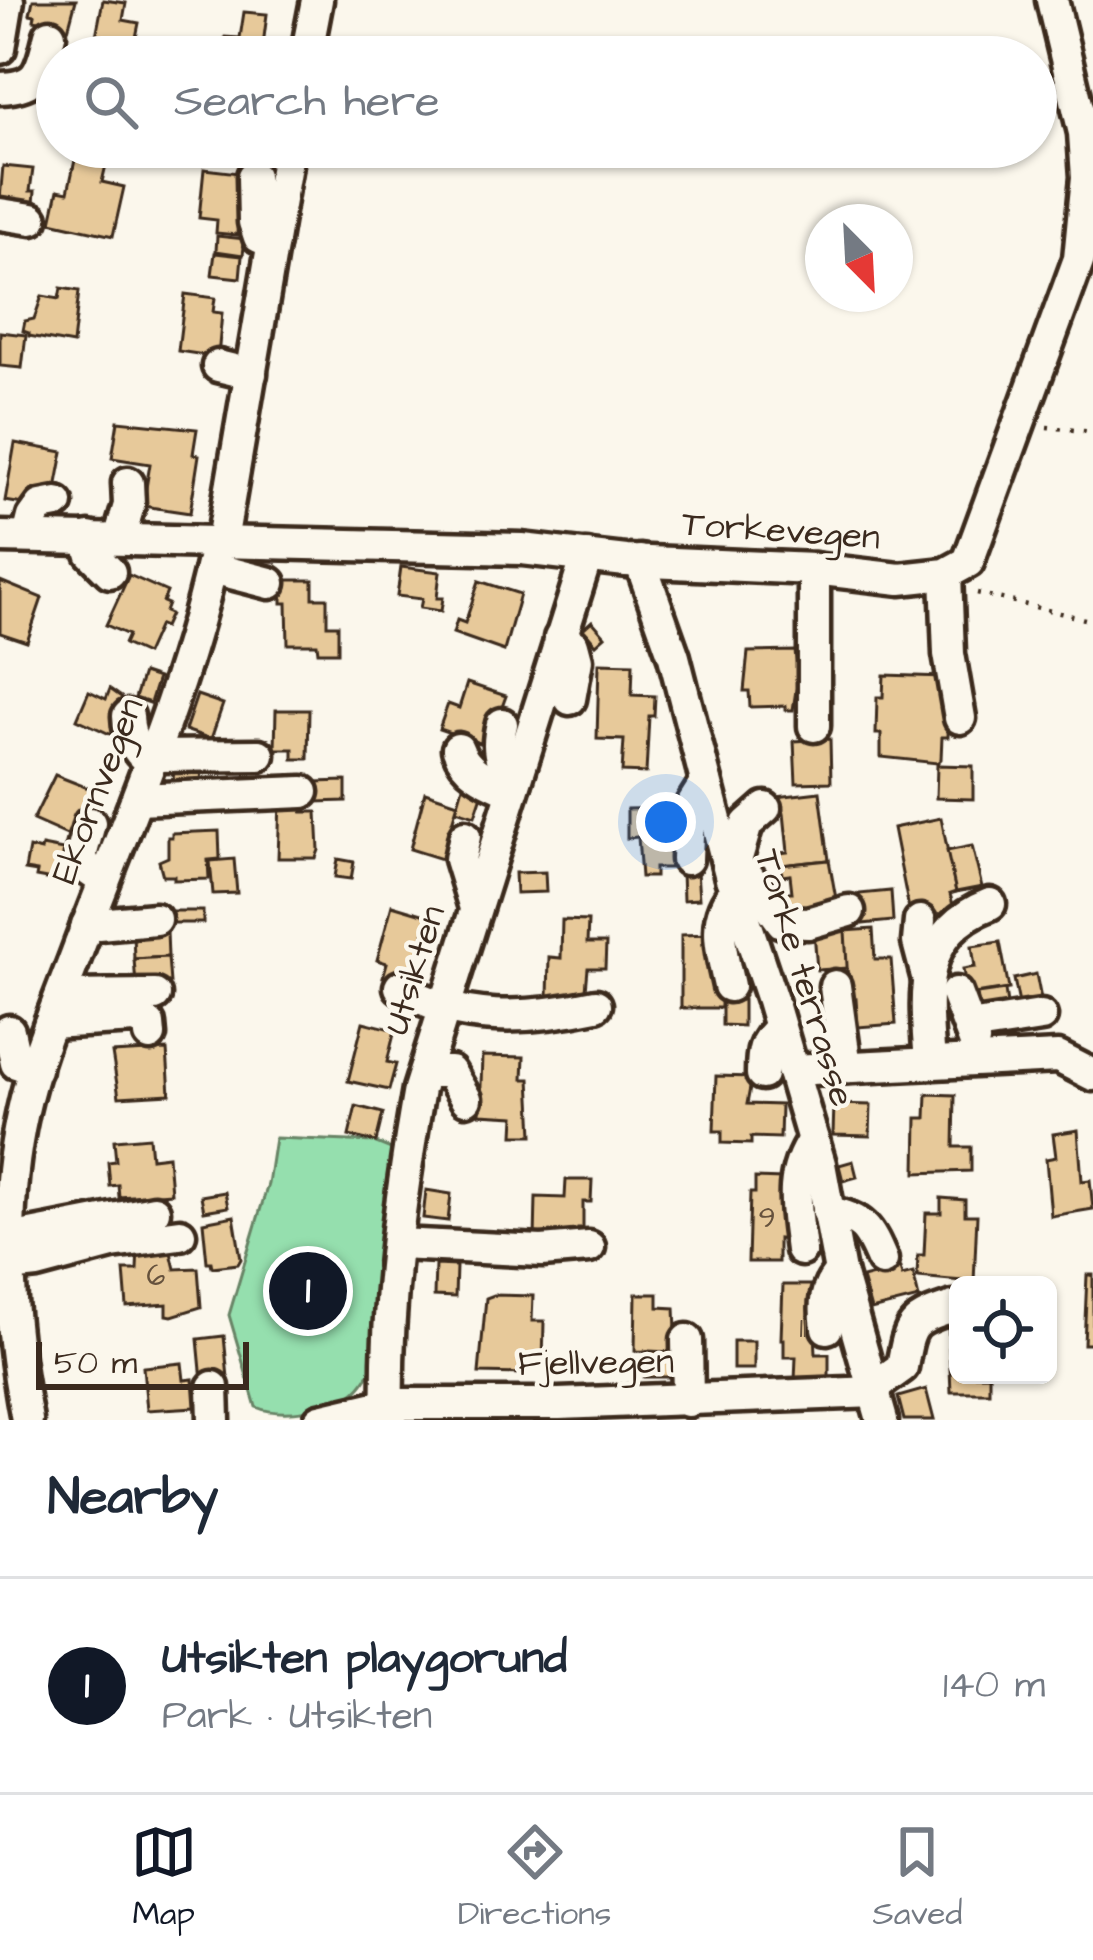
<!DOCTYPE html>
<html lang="en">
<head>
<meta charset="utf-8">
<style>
	:root { --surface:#fff; --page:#f6f6f7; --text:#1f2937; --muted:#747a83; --line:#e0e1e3; --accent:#111827 }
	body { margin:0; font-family:"Architects Daughter",sans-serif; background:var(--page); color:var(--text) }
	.controls { position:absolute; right:36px; bottom:36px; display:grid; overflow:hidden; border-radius:18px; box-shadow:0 3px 9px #0004 }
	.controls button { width:108px; height:108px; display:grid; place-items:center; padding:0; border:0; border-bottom:3px solid var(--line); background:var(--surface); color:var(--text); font:60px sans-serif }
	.compass { position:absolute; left:805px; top:204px; width:108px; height:108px; border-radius:50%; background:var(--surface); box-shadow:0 3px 9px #0004; rotate:156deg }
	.scale { position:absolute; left:36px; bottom:30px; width:213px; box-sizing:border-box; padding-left:12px; border:6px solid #3b2a1e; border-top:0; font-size:33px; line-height:42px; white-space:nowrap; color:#3b2a1e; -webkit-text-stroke:9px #fbf7ec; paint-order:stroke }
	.you { position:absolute; left:666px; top:822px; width:42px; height:42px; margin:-30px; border:9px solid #fff; border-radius:50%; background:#1a73e8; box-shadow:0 0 0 18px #1a73e833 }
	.badge { display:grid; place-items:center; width:78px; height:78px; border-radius:50%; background:var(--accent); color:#fff; font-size:39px; font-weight:700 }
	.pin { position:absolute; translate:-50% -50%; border:6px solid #fff; box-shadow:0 3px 12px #0006 }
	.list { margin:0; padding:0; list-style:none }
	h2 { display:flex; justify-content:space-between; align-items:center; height:156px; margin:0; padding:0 48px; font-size:51px }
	h2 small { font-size:39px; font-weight:400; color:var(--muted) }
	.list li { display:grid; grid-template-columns:78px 1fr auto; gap:36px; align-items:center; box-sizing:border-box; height:216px; padding:0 48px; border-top:3px solid var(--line) }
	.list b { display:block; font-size:45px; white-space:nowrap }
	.list p { margin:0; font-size:39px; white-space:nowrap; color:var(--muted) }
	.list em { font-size:39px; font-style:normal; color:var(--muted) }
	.icon { flex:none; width:66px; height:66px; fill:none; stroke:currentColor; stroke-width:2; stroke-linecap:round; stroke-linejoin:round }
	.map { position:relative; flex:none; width:1093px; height:1420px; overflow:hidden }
	.search { position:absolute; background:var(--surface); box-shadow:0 3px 9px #0004; left:36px; right:36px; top:36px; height:132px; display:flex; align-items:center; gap:30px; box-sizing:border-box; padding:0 42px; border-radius:66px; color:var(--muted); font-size:45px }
	.sheet { height:372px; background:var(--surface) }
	nav { display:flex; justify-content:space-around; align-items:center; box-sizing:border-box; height:168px; border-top:3px solid var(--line); background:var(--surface); font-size:33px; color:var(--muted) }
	nav a { display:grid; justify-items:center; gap:6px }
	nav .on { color:var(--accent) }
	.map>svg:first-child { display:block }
</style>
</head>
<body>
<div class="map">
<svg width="1093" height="1420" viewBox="0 0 1093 1420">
	<rect width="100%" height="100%" fill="#fbf7ec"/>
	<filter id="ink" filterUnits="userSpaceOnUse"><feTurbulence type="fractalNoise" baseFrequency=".00833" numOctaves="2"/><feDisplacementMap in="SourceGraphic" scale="24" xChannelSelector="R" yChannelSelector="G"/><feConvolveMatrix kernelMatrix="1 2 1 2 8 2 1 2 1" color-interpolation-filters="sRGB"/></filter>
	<g filter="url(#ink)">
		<!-- green -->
		<path fill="#95dfae" stroke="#688466" stroke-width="3" d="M275,1138L374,1142L396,1151L379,1353C372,1368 365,1385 352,1394C329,1410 281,1418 256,1407L229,1315L268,1184Z"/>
		<!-- building -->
		<g fill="#e7c99a" stroke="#3b2a1e" stroke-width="3">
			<path d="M33,0H76L65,41L59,40L61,25L34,20L35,15L30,14Z"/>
			<path d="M103,0L126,3L123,20L139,23L132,57H81L84,39L95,41Z"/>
			<path d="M244,12L267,14L262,53L273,57H220L225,37L240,38Z"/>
			<path d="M86,147H116L111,166L106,165L102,182L124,187L113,236L51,222L58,190L68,192L77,151L85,153Z"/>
			<path d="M3,166L33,169L30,191H35L34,204L0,199Z"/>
			<path d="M204,169L239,173L237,235L216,233L217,220L199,218Z"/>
			<path d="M217,236L245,239L243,255L216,251Z"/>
			<path d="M215,253L242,256L240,278L212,275Z"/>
			<path d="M61,288L79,291L73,344L29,336V333L23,331L25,321L34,319L42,296L59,299Z"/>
			<path d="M185,294L215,298L213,312L222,313L218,357L178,351Z"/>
			<path d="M0,332L26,335L22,368L0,366Z"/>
			<path d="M118,421L197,429L193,454L199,455L190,513L143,506L150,464L112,458Z"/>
			<path d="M15,443L63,452L55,494L32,490L29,505L5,501Z"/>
			<path d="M401,567L440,572L437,598H443L441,611L420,608L422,599L397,596Z"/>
			<path d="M129,575L167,592L163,602L168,604L165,612L170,614L164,627L159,625L146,654L124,644L128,635L106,625Z"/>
			<path d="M282,580H313V598H327V625H338V652H318L317,644H288L287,603H282Z"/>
			<path d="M0,581L42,598L27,642L0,633Z"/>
			<path d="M479,581L520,594L504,651L453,633L457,620L465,623Z"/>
			<path d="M592,621L605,636L596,644L583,629Z"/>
			<path d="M795,651L800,690H796L793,710H785V706L750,707L749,691H744L748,652Z"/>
			<path d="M599,663L633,664L632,695L655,696L654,716H649L646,773L622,772L624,740L597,739Z"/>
			<path d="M143,673L158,678L150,703L135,698Z"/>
			<path d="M884,675L944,677L949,700L948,737H942L941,759L937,763L881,757V734H876L877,697H883Z"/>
			<path d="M467,683L506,696L488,746L439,729L448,704L459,708Z"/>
			<path d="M110,689L127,701L112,735L77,719L89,691L106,699Z"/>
			<path d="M197,695L223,704L211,739L185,730Z"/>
			<path d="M276,710H309L308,759H293V749H275Z"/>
			<path d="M830,739L831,782L796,783L794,741Z"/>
			<path d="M937,765L973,766V799L936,798Z"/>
			<path d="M174,768H202L201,782L173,781Z"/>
			<path d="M55,775L96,791L78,829L71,826L67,835L33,820Z"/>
			<path d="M346,781V801L316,802L315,782Z"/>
			<path d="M463,786L483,792L475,816L456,810Z"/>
			<path d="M425,792L458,803L450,829L455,831L445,860L410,849Z"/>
			<path d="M820,792L829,860L781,865L780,853L788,852L784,813L778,814L776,797Z"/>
			<path d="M280,801L303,802L302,812H317L319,850L316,858H278Z"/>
			<path d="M672,808L679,868H655V877H641L638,837L627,838V809Z"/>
			<path d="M941,818L956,892L950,894L953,905L939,916L928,919L910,914L893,828Z"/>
			<path d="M219,831L220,859L208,860L209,879L174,880V876H163L159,861L168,857V837H172V833Z"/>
			<path d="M42,846L73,852L68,883L36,877L37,872L25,870L29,848L41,851Z"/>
			<path d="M972,846L982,887L956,892L947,851Z"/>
			<path d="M234,859L237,893L213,894L210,861Z"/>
			<path d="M338,859L354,862L351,879L335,877Z"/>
			<path d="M829,860L838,910L788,915L786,892H792L790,875L782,876L781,865Z"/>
			<path d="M697,871L699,899L683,900L682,872Z"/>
			<path d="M545,872L546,892L516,893L515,873Z"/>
			<path d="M891,891L893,921L862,924L859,894Z"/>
			<path d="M392,905L429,916L415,965L424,967L419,986L383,977L387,963L377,960Z"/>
			<rect x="170" y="911" width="33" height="12"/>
			<path d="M562,920L588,921L587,943H606L605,968H588L585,1001L548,999L549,957L561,958Z"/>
			<path d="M845,928L848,968L817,970L814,931Z"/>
			<path d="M873,929L875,959H891L896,1024L858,1027L856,999L849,1000L845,931Z"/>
			<path d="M167,931L168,957L134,959L133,933Z"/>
			<path d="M711,934L721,979V1008H681V935Z"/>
			<path d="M1000,942L1009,989L967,995L963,969L975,967L972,946Z"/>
			<path d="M168,957L170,983L136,985L134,959Z"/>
			<path d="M1036,974L1042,1004L1020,1009L1014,979Z"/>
			<path d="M1005,990L1010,1027L980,1015L977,994Z"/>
			<path d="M722,1000H743V1026L722,1025Z"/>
			<path d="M363,1022L395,1030L387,1062L396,1064L389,1090L348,1081Z"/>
			<path d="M167,1050L170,1094L119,1097L112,1053Z"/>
			<path d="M482,1056L524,1057L523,1079H530L533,1135H514L515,1116L480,1114Z"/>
			<path d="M716,1076L752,1077L747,1104L781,1105L780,1138L751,1137V1144L722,1143V1131H714Z"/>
			<path d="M927,1094L955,1095L954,1147H971V1171L916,1173L917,1118H926Z"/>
			<path d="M834,1104L871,1105L870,1136L833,1135Z"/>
			<path d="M356,1106L383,1113L376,1142L349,1136Z"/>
			<path d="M1078,1130L1082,1181L1090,1180L1093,1209L1051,1216L1046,1159L1056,1157L1053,1134Z"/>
			<path d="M149,1137L151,1158L168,1156L171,1193L119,1197L118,1185L110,1186L108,1162L116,1161L114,1140Z"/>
			<path d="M853,1161L857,1177L843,1181L839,1165Z"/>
			<path d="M755,1178L782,1179L788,1240L778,1239V1262H748L750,1193H755Z"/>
			<path d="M566,1180H592L591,1202H583V1229H578L577,1241L535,1240L536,1197L565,1198Z"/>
			<path d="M426,1190L451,1194L448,1221L423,1218Z"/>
			<path d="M225,1192L228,1207L204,1211L201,1196Z"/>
			<path d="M941,1198L965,1200V1215H977L974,1282L917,1277L918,1255H924L926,1213H941Z"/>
			<path d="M234,1216L241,1259L238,1264L212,1267L211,1262H207L203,1222Z"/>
			<path d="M169,1244L175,1269L198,1268L201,1307L172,1316L167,1315V1304L127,1307L124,1270H137L138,1246Z"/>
			<path d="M435,1265L456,1266L455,1297L434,1296Z"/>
			<path d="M900,1268L902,1276L913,1273L919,1298L871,1310L862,1278Z"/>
			<path d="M1087,1275H1093V1344H1084Z"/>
			<path d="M783,1285H813L816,1354H829V1381H795L796,1357H784V1339H781Z"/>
			<path d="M636,1294H658V1307L675,1308L677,1352L635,1351Z"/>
			<path d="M494,1295L533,1296L532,1321H544L543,1364H527L526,1374L479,1373L486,1298Z"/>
			<path d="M948,1320H958V1375H989V1392H951Z"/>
			<path d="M224,1336L228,1378L202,1381L198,1339Z"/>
			<rect x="733" y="1341" width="21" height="28"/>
			<path d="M645,1351L673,1352V1377H644Z"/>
			<path d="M182,1363L184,1380L193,1379L195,1407L147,1410L143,1367Z"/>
			<path d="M926,1389L934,1420H904L898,1397Z"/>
		</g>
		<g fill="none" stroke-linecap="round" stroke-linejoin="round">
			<defs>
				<g id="minor">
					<path d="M0,48L8,0"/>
					<path d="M306,57L317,0"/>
					<path d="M0,88C41,87 41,69 50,35"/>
					<path d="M253,176L254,222L259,237L273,243"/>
					<path d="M0,214L32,219"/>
					<path d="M218,366L251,374"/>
					<path d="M0,537L522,549L626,561L814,569L900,579L946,574L968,562L1079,259L1087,177L1084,133L1052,0"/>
					<path d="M28,537L33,517L41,506L57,503"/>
					<path d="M89,538L91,553L110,572"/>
					<path d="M119,539L129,505L128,483"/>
					<path d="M222,541L289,147"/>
					<path d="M640,561L674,657L731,878L772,1000L820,1164L840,1272L882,1420"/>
					<path d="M212,568L270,583"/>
					<path d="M946,574L949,654L960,718"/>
					<path d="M560,638L573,645L577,660L570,699"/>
					<path d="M128,716C129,737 134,750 151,763"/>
					<path d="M502,724C497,743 496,766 517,774"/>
					<path d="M814,726V569"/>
					<path d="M458,749C466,773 490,781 512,791"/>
					<path d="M154,756L259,755"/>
					<path d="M137,799L303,792"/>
					<path d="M90,823L81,856L87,869L104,881"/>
					<path d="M465,836L460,859L475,908"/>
					<path d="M687,859L689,809L706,782"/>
					<path d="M735,866L748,876L782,922L808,923L849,911"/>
					<path d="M731,878L747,824L765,808"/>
					<path d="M920,921L918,942L928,980"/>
					<path d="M87,925L155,919"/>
					<path d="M729,986C722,953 710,918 736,891"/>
					<path d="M835,986L846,1067"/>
					<path d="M400,987C458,1024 531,1019 596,1005"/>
					<path d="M956,993L974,1041"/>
					<path d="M61,996L155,995"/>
					<path d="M50,1023L135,1018L149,1024L150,1035"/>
					<path d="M969,1027L1041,1016"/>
					<path d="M9,1031L16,1063L35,1069"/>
					<path d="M930,1062C925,995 916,933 990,904"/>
					<path d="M792,1070L1058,1057L1093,1075"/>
					<path d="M425,1072H450L466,1099"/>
					<path d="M762,1074C762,1053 763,1041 780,1028"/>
					<path d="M828,1212C863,1218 869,1229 882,1260"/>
					<path d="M10,1239L154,1211"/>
					<path d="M398,1244L542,1251L589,1247"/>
					<path d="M801,1250C796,1209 788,1176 813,1140"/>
					<path d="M9,1266L37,1263L112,1243L180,1234"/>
					<path d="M827,1328C824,1306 824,1289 840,1272"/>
					<path d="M687,1340L688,1401"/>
					<path d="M213,1387L214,1420"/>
					<path d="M874,1387L902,1367C910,1323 910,1321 953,1307"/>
					<path d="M27,1420C8,1319 0,1213 23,1111C35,1055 59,1001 79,947C130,812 188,683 217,541"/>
					<path d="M320,1420L388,1404H559L876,1392"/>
					<path d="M388,1420C385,1310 400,1197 419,1089L587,556"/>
				</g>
			</defs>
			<!-- minor casing -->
			<use href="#minor" stroke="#3b2a1e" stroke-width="39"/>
			<!-- path -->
			<g stroke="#3b2a1e" stroke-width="4.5" stroke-dasharray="3 9" stroke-linecap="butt">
				<path d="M1047,427L1093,432"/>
				<path d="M977,593L1093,621"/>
			</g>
			<!-- minor -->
			<use href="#minor" stroke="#fbf7ec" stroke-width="30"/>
		</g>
	</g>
	<g text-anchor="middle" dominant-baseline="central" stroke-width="9" stroke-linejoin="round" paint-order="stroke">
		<!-- number labels -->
		<g font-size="30" fill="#66523d">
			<text x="767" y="1218">9</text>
			<text x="156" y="1276">6</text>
			<text x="803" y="1328">11</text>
		</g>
		<!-- street labels -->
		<g font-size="36" fill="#3b2a1e" stroke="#fbf7ec">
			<text transform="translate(781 531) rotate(4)">Torkevegen</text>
			<text transform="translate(98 791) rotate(-69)">Ekornvegen</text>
			<text transform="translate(415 970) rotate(-73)">Utsikten</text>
			<text transform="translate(804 978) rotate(73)">Torke terrasse</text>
			<text transform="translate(596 1363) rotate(-1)">Fjellvegen</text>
		</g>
	</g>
</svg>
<div class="controls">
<button><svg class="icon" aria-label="locate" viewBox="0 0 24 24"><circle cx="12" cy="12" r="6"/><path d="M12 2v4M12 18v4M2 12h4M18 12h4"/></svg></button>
</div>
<svg class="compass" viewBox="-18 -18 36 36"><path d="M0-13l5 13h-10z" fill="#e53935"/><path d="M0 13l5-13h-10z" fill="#747a83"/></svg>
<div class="scale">50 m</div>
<div class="you"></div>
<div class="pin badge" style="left:308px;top:1291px">1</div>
<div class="search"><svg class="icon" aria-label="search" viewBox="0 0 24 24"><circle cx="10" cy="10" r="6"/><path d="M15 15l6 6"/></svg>Search here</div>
</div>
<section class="sheet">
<h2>Nearby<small></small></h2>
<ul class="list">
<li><span class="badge">1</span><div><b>Utsikten playgorund</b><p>Park · Utsikten</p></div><em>140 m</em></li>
</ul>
</section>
<nav>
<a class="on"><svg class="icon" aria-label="map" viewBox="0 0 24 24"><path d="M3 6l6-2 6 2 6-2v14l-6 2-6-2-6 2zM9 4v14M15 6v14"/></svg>Map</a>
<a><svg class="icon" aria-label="directions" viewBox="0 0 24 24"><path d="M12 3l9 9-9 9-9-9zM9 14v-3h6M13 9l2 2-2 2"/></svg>Directions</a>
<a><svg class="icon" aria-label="saved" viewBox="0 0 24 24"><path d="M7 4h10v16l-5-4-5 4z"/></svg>Saved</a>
</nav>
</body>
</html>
